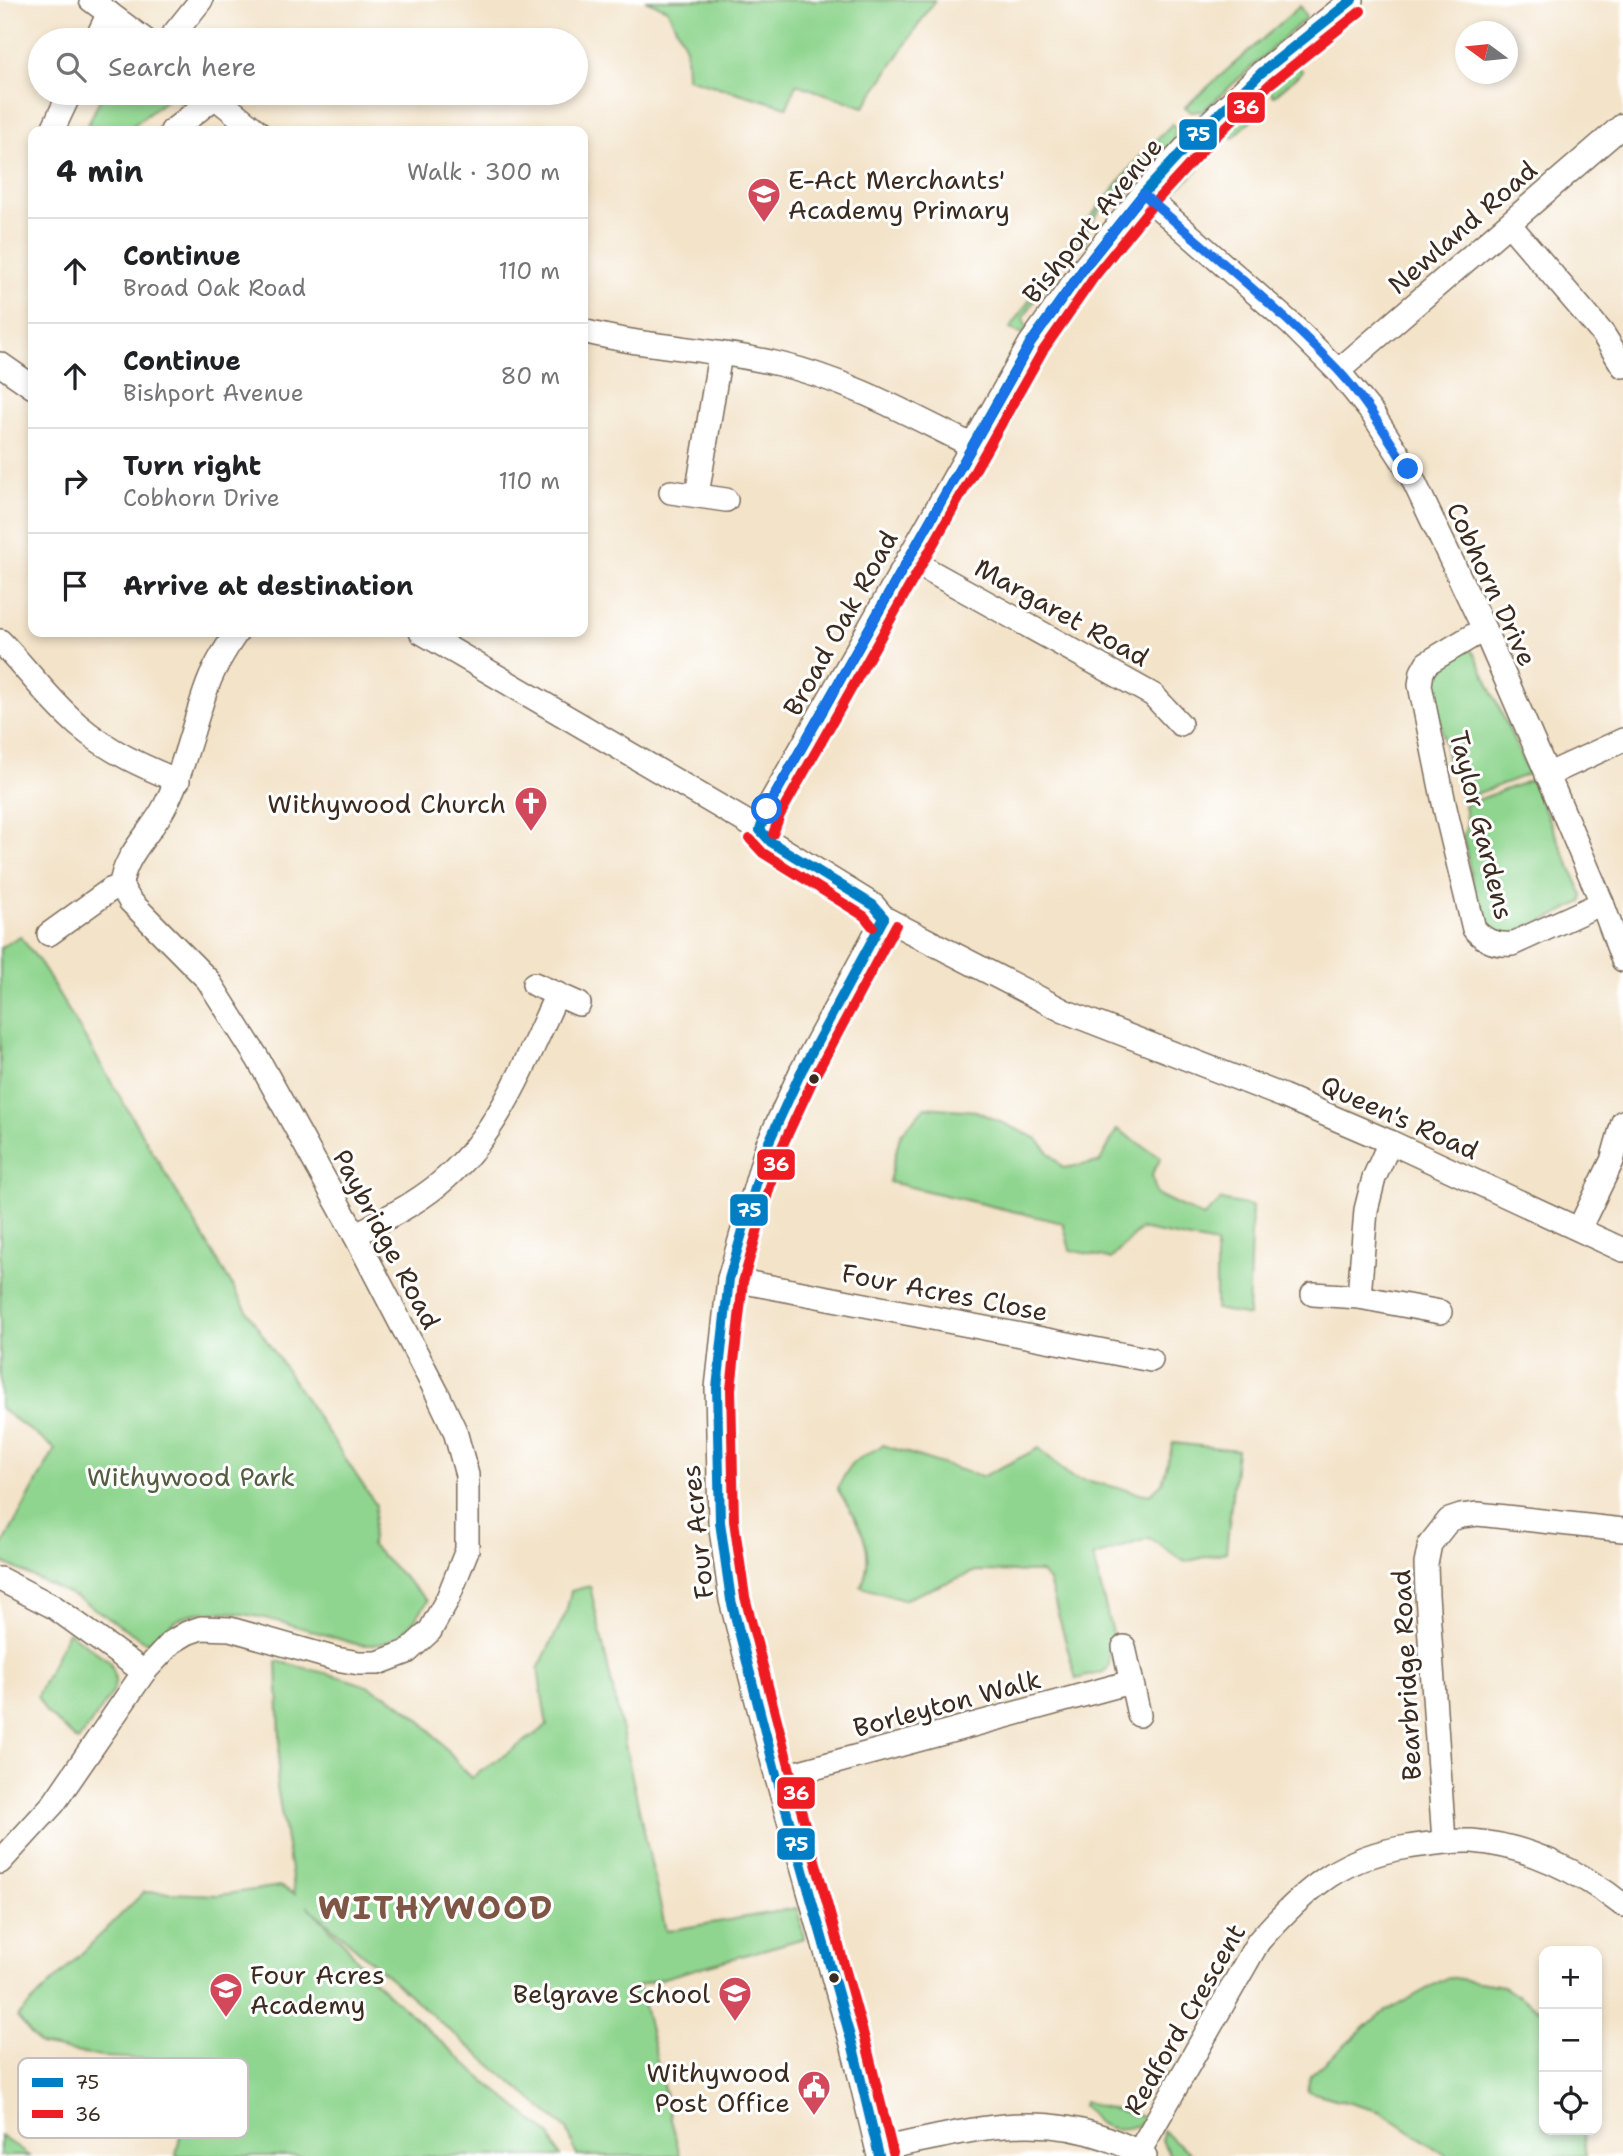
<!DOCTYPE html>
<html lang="en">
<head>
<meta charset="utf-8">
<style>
	:root { --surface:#fff; --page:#f6f6f6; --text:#202124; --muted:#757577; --line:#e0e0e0 }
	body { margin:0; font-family:"Shantell Sans",sans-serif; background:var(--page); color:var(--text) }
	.controls { position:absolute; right:21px; bottom:21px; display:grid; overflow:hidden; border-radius:14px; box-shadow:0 4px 10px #0003 }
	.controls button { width:63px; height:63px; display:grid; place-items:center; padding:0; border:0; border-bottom:2px solid var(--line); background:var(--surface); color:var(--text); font:35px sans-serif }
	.compass { position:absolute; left:1455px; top:21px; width:63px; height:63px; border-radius:50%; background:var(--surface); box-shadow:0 4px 10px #0003; rotate:285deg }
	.stop { position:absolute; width:21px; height:21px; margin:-16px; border:5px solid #1a73e8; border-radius:50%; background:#fff }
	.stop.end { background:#1a73e8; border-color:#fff; box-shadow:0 2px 7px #0008 }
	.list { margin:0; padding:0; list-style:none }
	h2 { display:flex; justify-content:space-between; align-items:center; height:91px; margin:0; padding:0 28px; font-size:30px }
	h2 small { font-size:23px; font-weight:400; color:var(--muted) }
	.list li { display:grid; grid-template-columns:46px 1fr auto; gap:21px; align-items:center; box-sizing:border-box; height:105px; padding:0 28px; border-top:2px solid var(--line) }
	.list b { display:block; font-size:26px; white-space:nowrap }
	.list p { margin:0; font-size:23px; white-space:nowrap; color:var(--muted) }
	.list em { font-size:23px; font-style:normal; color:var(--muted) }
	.icon { flex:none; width:38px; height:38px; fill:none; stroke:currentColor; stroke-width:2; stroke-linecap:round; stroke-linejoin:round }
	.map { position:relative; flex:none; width:1623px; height:2156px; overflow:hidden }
	.search { position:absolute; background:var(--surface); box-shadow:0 4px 10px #0003; left:28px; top:28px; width:560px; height:77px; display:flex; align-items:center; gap:18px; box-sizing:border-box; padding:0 24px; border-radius:38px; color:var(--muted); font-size:26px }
	.panel { position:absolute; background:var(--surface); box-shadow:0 4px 10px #0003; left:28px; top:126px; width:560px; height:511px; border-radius:14px }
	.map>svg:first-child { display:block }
</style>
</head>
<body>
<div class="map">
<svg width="1623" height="2156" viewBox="0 0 1623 2156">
	<rect width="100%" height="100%" fill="#fff"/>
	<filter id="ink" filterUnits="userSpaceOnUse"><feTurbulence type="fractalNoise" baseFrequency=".0143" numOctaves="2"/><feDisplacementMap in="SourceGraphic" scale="14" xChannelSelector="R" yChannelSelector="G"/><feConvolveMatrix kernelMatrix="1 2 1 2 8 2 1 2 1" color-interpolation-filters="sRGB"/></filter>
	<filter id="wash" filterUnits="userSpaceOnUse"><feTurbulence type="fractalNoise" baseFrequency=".00686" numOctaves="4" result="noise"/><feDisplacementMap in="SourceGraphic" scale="28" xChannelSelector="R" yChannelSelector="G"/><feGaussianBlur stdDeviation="1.57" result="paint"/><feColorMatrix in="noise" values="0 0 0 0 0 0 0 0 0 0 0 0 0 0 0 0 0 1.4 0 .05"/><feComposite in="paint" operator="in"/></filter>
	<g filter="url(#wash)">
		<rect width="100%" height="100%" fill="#f3e3c9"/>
		<!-- green -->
		<g fill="#8fd58f" stroke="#658056" stroke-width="2">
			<path d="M645,0H935L864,107L796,84L787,107L687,78L686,47L667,9Z"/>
			<path d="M1300,6L1306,18L1203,111L1191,112L1185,107Z"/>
			<path d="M1290,62L1303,71L1274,96L1265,84Z"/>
			<path d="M103,93H183L191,99V106L186,109L174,94L126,131H85Z"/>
			<path d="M1250,100L1259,112L1233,138L1222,127Z"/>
			<path d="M1172,124L1176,127L1174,142L1156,160L1146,151Z"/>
			<path d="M1207,142L1214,155L1173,193C1169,173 1195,155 1207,142Z"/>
			<path d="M1142,154L1152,165L1116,207L1102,208L1084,233L1086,242L1075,243L1058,266L1055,264L1069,243Z"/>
			<path d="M1051,268L1055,270L1023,318L1027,328L1023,334L1010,329Z"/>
			<path d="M1469,648L1476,656L1529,774L1463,799L1459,781L1448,763L1433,681L1444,662Z"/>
			<path d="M1531,780L1583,896L1582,902C1568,908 1522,933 1510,935C1496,936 1486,926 1479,915L1463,836L1467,825L1464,805Z"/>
			<path d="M20,936L41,964L249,1314L376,1505L371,1545L428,1601C408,1630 395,1650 356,1644C309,1631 240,1604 192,1614C175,1618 161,1632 147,1643L78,1598L0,1561V1550L55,1449L0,1408V948Z"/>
			<path d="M925,1107L976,1111L1036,1138L1063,1168L1100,1162L1117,1129L1161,1158L1152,1174L1156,1194L1203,1217L1221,1200L1252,1206L1248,1316L1216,1309V1244L1140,1229L1111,1259L1070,1250L1063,1223L889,1182L900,1135Z"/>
			<path d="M1173,1443L1237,1450L1226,1552L1185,1562L1149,1538L1093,1557L1115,1645L1110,1648L1109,1667L1103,1672L1076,1679L1049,1581L1040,1572L976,1571L903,1600L861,1587C879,1548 856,1521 837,1488L852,1463L883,1445L982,1477L1039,1448L1071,1477L1149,1495L1162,1483Z"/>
			<path d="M590,1586L666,1931L797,1908L804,1938L639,1985L680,2156H577L567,2129L448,2029L307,1905L346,1945L371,1978L479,2076L550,2135L560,2156H176L187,2101L182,2099L191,2061L101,2057L40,2045L17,2017L144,1892L219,1895L280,1886L295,1894L277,1787L280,1738L277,1661C333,1676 383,1681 425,1725C441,1742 455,1761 471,1778L547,1726L538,1669L566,1613L571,1591Z"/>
			<path d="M68,1632L109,1661C113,1668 117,1679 114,1688C110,1700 86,1729 78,1741L46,1712L37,1696Z"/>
			<path d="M1448,1977L1504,1986L1543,2012L1544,2130H1582L1586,2156H1447L1381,2112L1307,2091L1310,2076L1378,2016Z"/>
			<path d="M1084,2102L1140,2116L1146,2120C1132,2130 1109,2133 1095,2120C1091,2115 1088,2110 1083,2106Z"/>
			<path d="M1163,2131L1194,2156L1169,2155L1162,2140Z"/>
			<path d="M0,2136L29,2156H0Z"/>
		</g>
	</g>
	<g filter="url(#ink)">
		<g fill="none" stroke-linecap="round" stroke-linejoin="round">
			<defs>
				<g id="minor">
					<path d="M91,0L145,40"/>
					<path d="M96,40L109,13"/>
					<path d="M169,40L201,0"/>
					<path d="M210,93L257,131"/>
					<path d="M52,131L70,93"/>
					<path d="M172,131L215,97"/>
					<path d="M1143,194L1292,325L1338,371L1372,413L1408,469L1484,629L1546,771L1602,903L1623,960"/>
					<path d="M1509,224L1603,334L1623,366"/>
					<path d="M583,331C647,348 714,348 779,364C848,380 908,414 971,445"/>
					<path d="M0,364L33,387"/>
					<path d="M1338,371L1623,125"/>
					<path d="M671,492L726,500"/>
					<path d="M697,495L720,354"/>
					<path d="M908,559L1153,695L1180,724"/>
					<path d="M1484,629L1427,663L1422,672L1420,685L1445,808L1474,929C1486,942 1496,945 1512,944L1602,903"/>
					<path d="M421,632L760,830L771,842L873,905L884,918L1064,1011L1283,1096L1390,1142L1623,1250"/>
					<path d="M0,641C26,668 49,700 78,725C108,751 142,766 178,781"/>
					<path d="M1547,775L1623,740"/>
					<path d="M760,830L767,809L1030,344L1084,268L1143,194L1200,132L1261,73L1352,0"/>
					<path d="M49,934L110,890L121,886C123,856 152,832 165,806C185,767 193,724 208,684C215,665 226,648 237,632"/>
					<path d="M534,984L579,1004"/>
					<path d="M1579,1229L1612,1161L1623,1122"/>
					<path d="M355,1235C386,1218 420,1202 446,1178C501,1129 527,1059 557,994"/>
					<path d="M729,1279L1151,1360"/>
					<path d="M1313,1294L1359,1297L1440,1312"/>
					<path d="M1359,1297L1366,1210L1374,1178L1390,1142"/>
					<path d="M0,1579L54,1607L144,1672"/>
					<path d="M1124,1647L1139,1715"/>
					<path d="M777,1778L1131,1682"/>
					<path d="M1444,1841L1427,1595L1426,1564L1430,1544L1449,1520L1461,1516L1478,1514L1623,1530"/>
					<path d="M0,1862L54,1803L144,1672L172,1642L187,1633L201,1628L230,1629L336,1659L359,1663H378L407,1652L430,1631L448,1598L467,1550V1475L455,1431L437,1393L355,1235L258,1059L208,980L130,901L121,886"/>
					<path d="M878,2149C958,2135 1025,2109 1106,2138C1119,2143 1133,2148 1145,2156"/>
					<path d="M1139,2152L1258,1942C1279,1918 1302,1894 1329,1876C1352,1861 1381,1851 1408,1847C1430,1844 1450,1840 1472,1841C1526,1845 1581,1872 1623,1905"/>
					<path d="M879,2156L853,2047L777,1778L731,1600L720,1522L717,1388L729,1279L767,1146L801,1072L884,918"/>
				</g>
			</defs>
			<!-- minor casing -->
			<use href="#minor" stroke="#7b6b5a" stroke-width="26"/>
			<!-- minor -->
			<use href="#minor" stroke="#fff" stroke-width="23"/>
			<defs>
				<g id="bus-1">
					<path d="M760,830L767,809L1030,344L1084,268L1143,194L1200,132L1261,73L1352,0"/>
					<path d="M760,830L771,842L873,905L884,918"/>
					<path d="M879,2156L853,2047L777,1778L731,1600L720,1522L717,1388L729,1279L767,1146L801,1072L884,918"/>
				</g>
				<g id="bus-2">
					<path d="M773,834L780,815L1042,352L1095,276L1154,203L1210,142L1270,84L1361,11"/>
					<path d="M750,839L763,853L864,916L873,927"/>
					<path d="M893,2153L866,2043L791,1774L745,1597L734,1521L731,1389L743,1282L780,1151L814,1078L896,925"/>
				</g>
			</defs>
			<!-- bus-1 casing -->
			<use href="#bus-1" stroke="#fff" stroke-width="16"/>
			<!-- bus-2 casing -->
			<use href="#bus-2" stroke="#fff" stroke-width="16"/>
			<!-- bus-1 -->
			<use href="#bus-1" stroke="#007ec5" stroke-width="10"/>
			<!-- bus-2 -->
			<use href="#bus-2" stroke="#ee1d23" stroke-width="10"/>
		</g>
	</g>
	<g fill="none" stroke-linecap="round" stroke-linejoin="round" filter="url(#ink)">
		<!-- route -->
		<path stroke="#1a73e8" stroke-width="9" d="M767,809L1030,344L1084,268L1143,194C1208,251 1277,306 1337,369C1365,399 1386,435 1408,469"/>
	</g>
	<!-- icons -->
	<defs>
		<symbol id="school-pin" viewBox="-11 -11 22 30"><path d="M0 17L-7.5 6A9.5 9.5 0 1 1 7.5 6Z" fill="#d1495b" stroke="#fff"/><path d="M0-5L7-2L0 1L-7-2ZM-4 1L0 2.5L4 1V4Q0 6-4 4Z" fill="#fff"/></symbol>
		<symbol id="church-pin" viewBox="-11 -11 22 30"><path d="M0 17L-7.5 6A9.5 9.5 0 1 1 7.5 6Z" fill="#d1495b" stroke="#fff"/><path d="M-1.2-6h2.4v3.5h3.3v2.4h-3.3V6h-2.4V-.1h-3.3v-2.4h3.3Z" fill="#fff"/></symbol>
		<symbol id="civic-pin" viewBox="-11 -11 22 30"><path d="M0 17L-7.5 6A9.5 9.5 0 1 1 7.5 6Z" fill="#d1495b" stroke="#fff"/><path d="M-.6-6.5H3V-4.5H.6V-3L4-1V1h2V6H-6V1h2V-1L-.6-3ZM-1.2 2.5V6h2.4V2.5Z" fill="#fff"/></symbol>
	</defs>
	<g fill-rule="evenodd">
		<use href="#school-pin" x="745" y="175" width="38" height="52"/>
		<use href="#church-pin" x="512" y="784" width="38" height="52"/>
		<use href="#school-pin" x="207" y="1970" width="38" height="52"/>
		<use href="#school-pin" x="716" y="1974" width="38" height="52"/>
		<use href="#civic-pin" x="795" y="2068" width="38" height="52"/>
	</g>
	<!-- markers -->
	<g fill="#3b2a1e" stroke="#fff" stroke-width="2.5">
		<circle cx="814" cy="1079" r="6"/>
		<circle cx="834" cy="1978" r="6"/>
	</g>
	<g text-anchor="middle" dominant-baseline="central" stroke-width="6" stroke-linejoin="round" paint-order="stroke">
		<!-- poi labels -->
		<g font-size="26" fill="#3b2a1e" stroke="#fff" text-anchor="end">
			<text x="788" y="179" text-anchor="start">E-Act Merchants'<tspan x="788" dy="30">Academy Primary</tspan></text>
			<text x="506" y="803">Withywood Church</text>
			<text x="250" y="1974" text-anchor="start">Four Acres<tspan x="250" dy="30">Academy</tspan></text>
			<text x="710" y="1993">Belgrave School</text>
			<text x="790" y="2072">Withywood<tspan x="790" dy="30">Post Office</tspan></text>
		</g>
		<!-- street labels -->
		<g font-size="26" fill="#3b2a1e" stroke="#fff">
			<text transform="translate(1092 220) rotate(-51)">Bishport Avenue</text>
			<text transform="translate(1462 227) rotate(-41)">Newland Road</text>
			<text transform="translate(1492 584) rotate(65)">Cobhorn Drive</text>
			<text transform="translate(1062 612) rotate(29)">Margaret Road</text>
			<text transform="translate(840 623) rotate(-61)">Broad Oak Road</text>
			<text transform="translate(1482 825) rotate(76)">Taylor Gardens</text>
			<text transform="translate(1400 1117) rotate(24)">Queen's Road</text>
			<text transform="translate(387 1239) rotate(62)">Paybridge Road</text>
			<text transform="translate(945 1292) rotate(11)">Four Acres Close</text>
			<text transform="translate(697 1532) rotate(-96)">Four Acres</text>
			<text transform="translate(1406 1675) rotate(-93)">Bearbridge Road</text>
			<text transform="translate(947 1703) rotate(-15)">Borleyton Walk</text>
			<text transform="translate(1184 2019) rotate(-60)">Redford Crescent</text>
		</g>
		<!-- park labels -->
		<g font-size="26" fill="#545d40" stroke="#fff">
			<text x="191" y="1476">Withywood Park</text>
		</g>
		<!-- district labels -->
		<g font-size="33" font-weight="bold" letter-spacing="2" fill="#7f5646" stroke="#fff">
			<text x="436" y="1907">WITHYWOOD</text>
		</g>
	</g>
	<!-- legend -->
	<rect x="18" y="2058" width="230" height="80" rx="10" fill="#fff" stroke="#c4bfbc" stroke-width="2"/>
	<rect x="32" y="2078" width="31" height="9" fill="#007ec5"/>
	<rect x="32" y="2110" width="31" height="8" fill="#ee1d23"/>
	<g font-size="19" fill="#3b2a1e">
		<text x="75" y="2089">75</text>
		<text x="75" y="2121">36</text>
	</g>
	<g stroke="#fff" stroke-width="2.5">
		<rect x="1226" y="91" width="40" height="33" rx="7" fill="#ee1d23"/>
		<rect x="1178" y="118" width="40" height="33" rx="7" fill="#007ec5"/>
		<rect x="756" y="1148" width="40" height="33" rx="7" fill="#ee1d23"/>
		<rect x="729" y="1193" width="40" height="34" rx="7" fill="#007ec5"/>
		<rect x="776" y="1776" width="40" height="34" rx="7" fill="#ee1d23"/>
		<rect x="776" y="1827" width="40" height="34" rx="7" fill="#007ec5"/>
	</g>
	<g font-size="19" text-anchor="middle" font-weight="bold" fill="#fff">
		<text x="1246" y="114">36</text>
		<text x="1198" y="141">75</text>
		<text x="776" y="1171">36</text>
		<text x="749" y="1217">75</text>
		<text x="796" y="1800">36</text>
		<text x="796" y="1851">75</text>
	</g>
</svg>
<div class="controls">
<button>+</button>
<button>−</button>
<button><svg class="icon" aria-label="locate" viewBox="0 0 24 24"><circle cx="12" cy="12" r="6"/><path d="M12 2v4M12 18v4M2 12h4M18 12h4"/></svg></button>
</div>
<svg class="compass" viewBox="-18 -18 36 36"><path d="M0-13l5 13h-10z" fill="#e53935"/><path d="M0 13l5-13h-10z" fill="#757577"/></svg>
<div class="stop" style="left:767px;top:809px"></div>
<div class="stop end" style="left:1408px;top:469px"></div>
<div class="search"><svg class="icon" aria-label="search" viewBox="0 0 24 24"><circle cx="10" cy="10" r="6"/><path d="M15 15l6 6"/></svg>Search here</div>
<section class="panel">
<h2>4 min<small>Walk · 300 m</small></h2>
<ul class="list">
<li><svg class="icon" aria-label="ahead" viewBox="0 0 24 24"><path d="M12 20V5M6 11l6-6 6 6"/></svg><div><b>Continue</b><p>Broad Oak Road</p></div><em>110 m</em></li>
<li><svg class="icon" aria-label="ahead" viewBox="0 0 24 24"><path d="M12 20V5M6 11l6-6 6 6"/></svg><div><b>Continue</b><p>Bishport Avenue</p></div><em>80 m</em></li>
<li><svg class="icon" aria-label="right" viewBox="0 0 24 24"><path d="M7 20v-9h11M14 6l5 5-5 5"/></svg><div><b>Turn right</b><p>Cobhorn Drive</p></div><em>110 m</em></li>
<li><svg class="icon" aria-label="arrive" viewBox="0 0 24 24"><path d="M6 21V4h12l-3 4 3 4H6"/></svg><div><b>Arrive at destination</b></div></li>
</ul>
</section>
</div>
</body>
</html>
